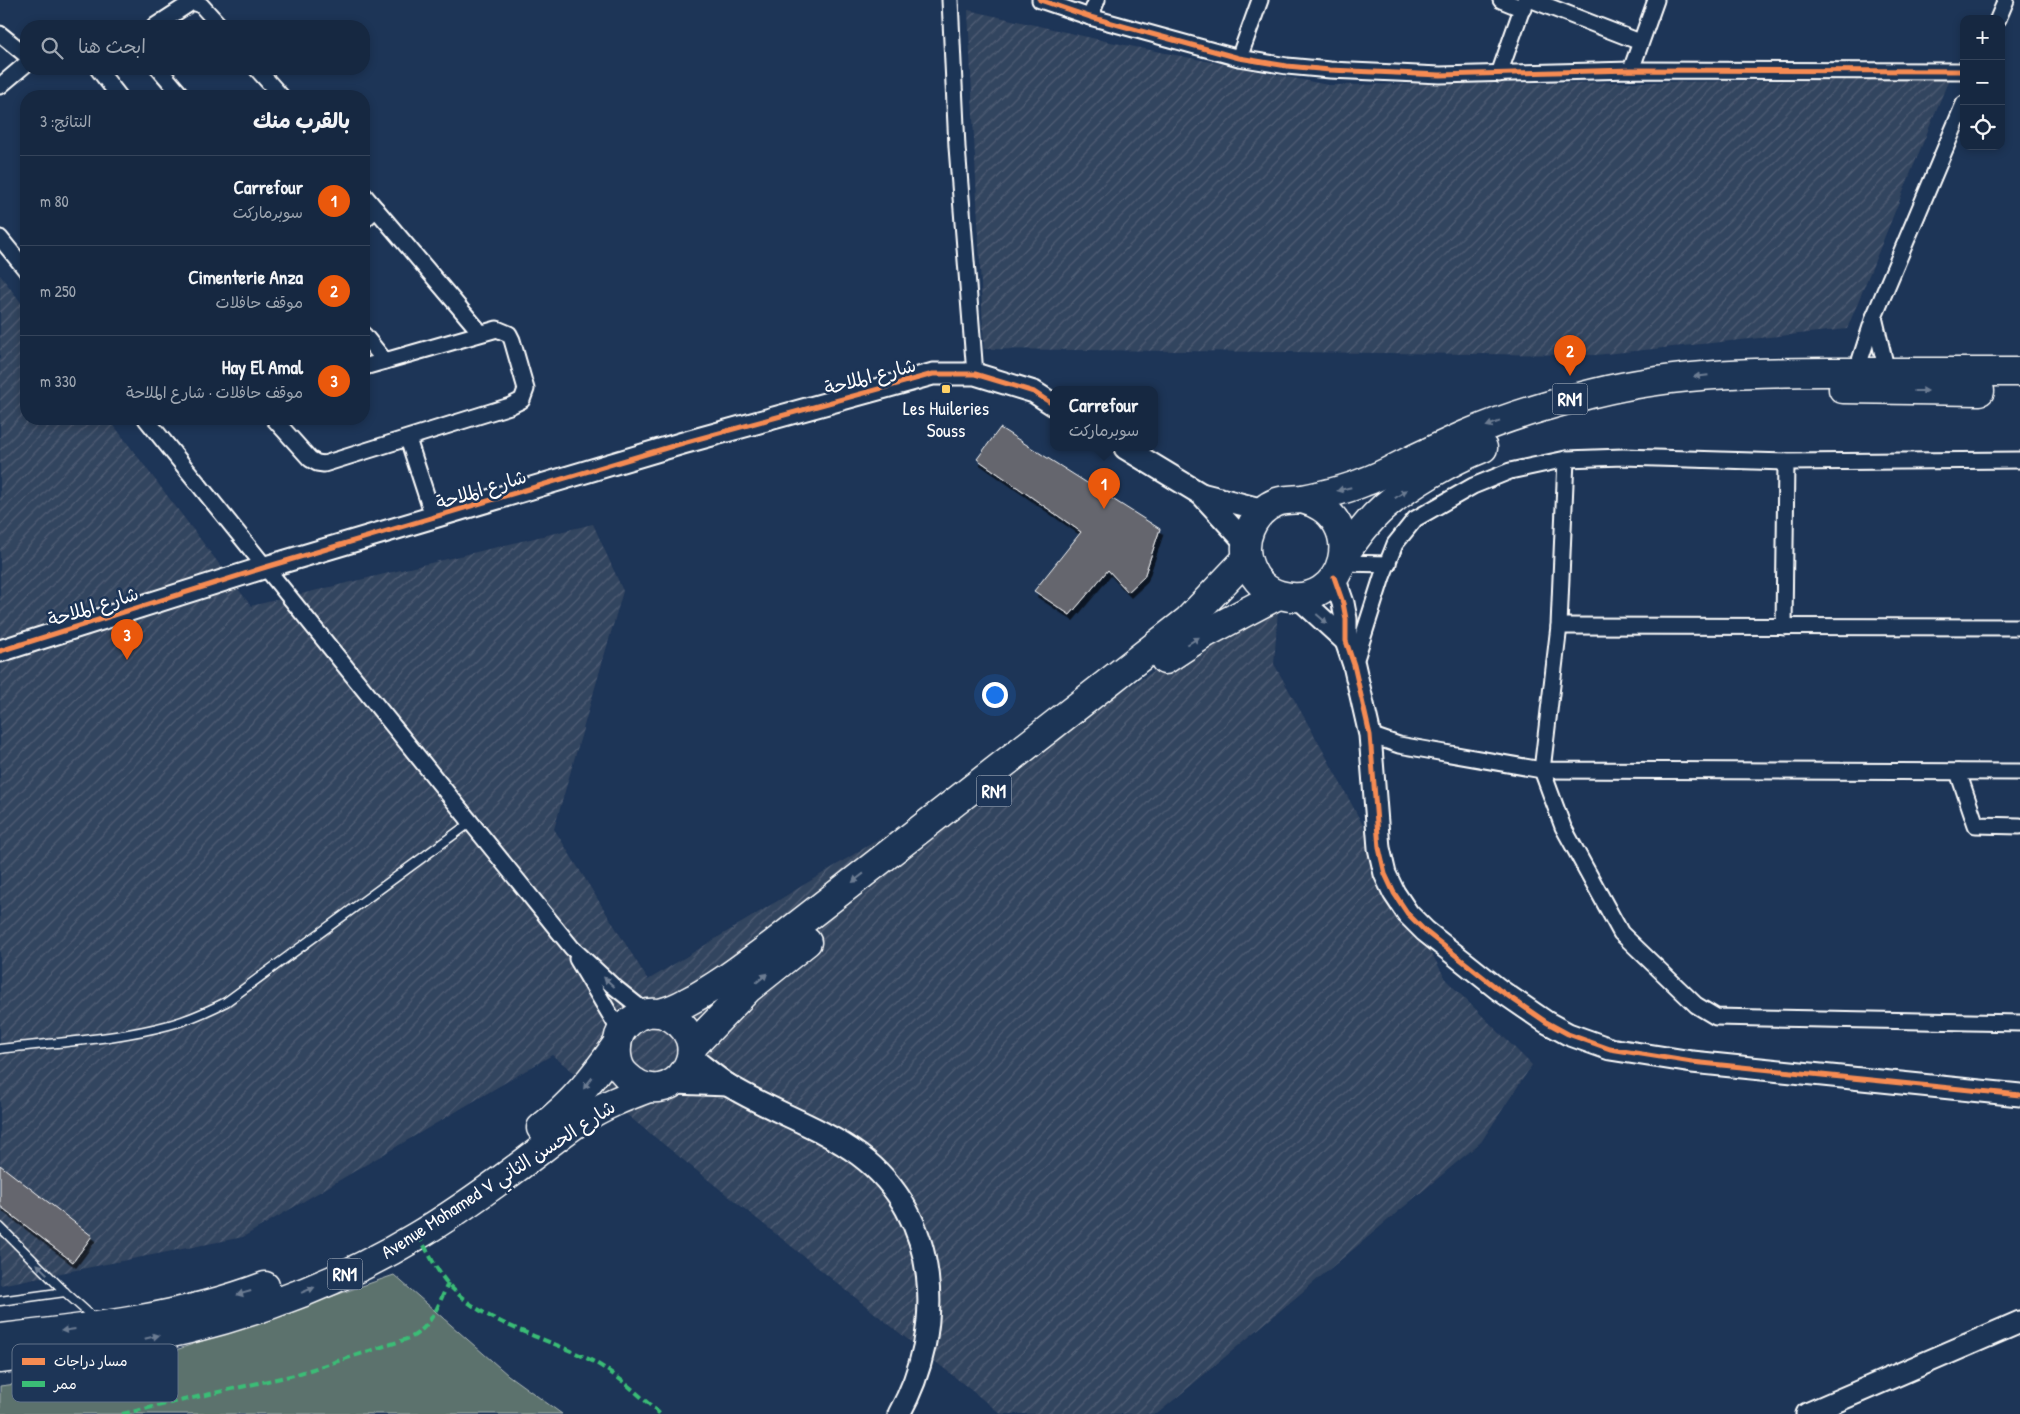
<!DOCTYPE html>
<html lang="ar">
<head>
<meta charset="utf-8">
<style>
	:root { --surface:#162841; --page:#1f3048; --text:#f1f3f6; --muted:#9ea6b1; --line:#35445a; --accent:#ea580c }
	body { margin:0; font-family:"Patrick Hand","Playpen Sans Arabic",sans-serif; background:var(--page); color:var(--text); direction:rtl }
	.controls { position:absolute; right:15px; top:15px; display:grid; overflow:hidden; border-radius:10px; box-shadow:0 2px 8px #0003 }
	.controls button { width:45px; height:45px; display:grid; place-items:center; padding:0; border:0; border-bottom:1px solid var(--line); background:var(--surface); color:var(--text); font:25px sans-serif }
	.you { position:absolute; left:994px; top:694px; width:18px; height:18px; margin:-12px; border:4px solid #fff; border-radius:50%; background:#1a73e8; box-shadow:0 0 0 8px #1a73e833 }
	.badge { display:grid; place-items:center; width:32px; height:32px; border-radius:50%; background:var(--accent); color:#fff; font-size:16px; font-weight:700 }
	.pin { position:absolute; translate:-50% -41px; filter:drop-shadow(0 1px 2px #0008) }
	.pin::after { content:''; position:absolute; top:26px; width:18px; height:15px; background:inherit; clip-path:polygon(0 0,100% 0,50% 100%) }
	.popup { position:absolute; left:1050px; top:386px; width:108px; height:65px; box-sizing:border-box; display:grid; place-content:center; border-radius:10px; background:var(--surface); filter:drop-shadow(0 1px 4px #0005); font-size:16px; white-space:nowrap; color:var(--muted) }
	.popup b { font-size:19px; color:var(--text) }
	.popup::after { content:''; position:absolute; left:50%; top:100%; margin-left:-10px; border:10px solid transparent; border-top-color:var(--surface) }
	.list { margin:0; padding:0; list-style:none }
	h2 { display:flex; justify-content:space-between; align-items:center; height:65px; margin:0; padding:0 20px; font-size:21px }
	h2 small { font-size:16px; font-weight:400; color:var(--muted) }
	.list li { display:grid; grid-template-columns:32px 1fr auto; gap:15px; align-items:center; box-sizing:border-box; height:90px; padding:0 20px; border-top:1px solid var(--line) }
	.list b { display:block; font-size:19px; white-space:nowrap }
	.list p { margin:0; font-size:16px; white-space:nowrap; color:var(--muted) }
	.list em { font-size:16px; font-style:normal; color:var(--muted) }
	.icon { flex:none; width:28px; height:28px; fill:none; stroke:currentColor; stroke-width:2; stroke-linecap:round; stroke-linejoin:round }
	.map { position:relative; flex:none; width:2020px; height:1414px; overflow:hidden; direction:ltr }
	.search { position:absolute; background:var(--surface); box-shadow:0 2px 8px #0003; left:20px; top:20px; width:350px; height:55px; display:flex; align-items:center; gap:12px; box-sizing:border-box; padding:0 18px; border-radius:20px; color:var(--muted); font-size:19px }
	.panel { position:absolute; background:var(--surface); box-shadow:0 2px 8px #0003; left:20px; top:90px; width:350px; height:335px; border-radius:20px; direction:rtl }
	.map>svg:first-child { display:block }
</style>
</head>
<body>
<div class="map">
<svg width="2020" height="1414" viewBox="0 0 2020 1414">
	<defs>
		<pattern id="industrial-furrows" width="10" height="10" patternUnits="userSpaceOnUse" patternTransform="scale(1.25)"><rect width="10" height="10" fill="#33445e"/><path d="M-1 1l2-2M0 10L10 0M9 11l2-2" fill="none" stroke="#526076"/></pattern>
		<filter id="shadow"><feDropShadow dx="3" dy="5.5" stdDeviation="0" flood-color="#0009"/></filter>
	</defs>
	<rect width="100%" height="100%" fill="#1d3557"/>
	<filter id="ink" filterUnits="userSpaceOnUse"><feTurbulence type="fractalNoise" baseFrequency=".02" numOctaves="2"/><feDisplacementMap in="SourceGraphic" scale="10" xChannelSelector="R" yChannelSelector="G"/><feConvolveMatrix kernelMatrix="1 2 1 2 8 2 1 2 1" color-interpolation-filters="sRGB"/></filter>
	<g filter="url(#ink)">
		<!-- industrial -->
		<g fill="url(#industrial-furrows)">
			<path d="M968,10L1105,41L1328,85L1949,79L1847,329L1595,355L984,349Z"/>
			<path d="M0,275L26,309V419H109L251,606L593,524L623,591L554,829L648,980L1279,595L1274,664L1322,749L1446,980L1532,1065L1481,1142L1157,1414H1001L552,1055L243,1237L0,1285Z"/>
		</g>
		<!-- grass -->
		<path fill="#5c726d" stroke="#aeb8b6" d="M394,1275L508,1375L562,1414H0V1386L112,1372Z"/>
		<!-- building -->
		<g fill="#65666e" stroke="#fff" filter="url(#shadow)">
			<path d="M1000,428L1160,529L1144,577L1128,592L1108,570L1070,615L1034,591L1081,532L977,459Z"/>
			<path d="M0,1165L92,1236L73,1262L0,1206Z"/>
		</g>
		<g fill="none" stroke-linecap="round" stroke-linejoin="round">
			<defs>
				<g id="lane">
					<path d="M0,1049C56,1042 114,1040 169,1025C189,1020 208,1011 226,1002L471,822"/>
					<path d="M0,1227L65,1292L96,1320"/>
					<path d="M0,1301L65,1292"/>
				</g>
				<g id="street">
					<path d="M950,0L957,147L975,374"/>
					<path d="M1040,0L1090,17L1239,58L1287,66L1330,70L1440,75L1631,70L1964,71"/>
					<path d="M1501,0L1523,9"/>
					<path d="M1532,0L1640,42"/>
					<path d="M1090,17L1097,0"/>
					<path d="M1998,19L2006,0"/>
					<path d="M155,26L192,2L201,5L220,26"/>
					<path d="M0,34L26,55"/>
					<path d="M1239,58L1260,0"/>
					<path d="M98,69L119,96"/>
					<path d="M159,69L182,96"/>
					<path d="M257,69L281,96"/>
					<path d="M1631,70L1656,0"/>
					<path d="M1499,74L1525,0"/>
					<path d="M0,86L26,64"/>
					<path d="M364,195L480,332"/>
					<path d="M364,220L376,209"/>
					<path d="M0,238L26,270"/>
					<path d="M1874,317L1888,376"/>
					<path d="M364,335L385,361"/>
					<path d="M1855,376L1874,317L1964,104"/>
					<path d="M146,419L572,948L612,985L647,1013"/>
					<path d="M274,419L310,459L317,463L324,464L510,406L522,400L526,389L512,340L509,334L497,329L364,367"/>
					<path d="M408,439L434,519"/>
					<path d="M1566,459L1559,626L1542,770L1563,827L1621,933L1696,1005L1716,1017L2020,1023"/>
					<path d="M1342,563L1388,564"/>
					<path d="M1559,626L2020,627"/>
					<path d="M1784,627L1786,462"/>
					<path d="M1354,665L1382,577L1395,544L1415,519L1473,486L1510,471L1566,459L1623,457L1786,462L2020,460"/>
					<path d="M1370,735L1399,745L1542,770L2020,772"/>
					<path d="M1958,772L1976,825L2020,826"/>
					<path d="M577,959L621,1033"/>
				</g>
				<g id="secondary">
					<path d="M1125,448L1201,494L1246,543"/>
					<path d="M1201,494L1264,510"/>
					<path d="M1334,577L1343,603L1346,619V641L1354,665L1370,735L1379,848L1385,874L1394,893L1408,914L1425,931L1498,989L1546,1022L1568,1034L1610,1049L1692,1062L2020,1095"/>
					<path d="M1298,597L1346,641"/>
					<path d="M0,651L266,567L683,443L933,374H975L1034,392L1054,405"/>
					<path d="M692,1058C704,1067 716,1077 728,1085C770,1111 820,1126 859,1155C941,1216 946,1330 899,1414"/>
					<path d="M674,1083L728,1085"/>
					<path d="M1807,1414L2020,1322"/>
				</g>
				<g id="highway">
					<path d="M1843,389L1980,391"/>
					<path d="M1301,499C1372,516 1346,613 1280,595C1266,591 1255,580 1250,567C1239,542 1252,512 1277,502C1286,499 1294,500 1303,499C1323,495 1345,490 1364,482C1379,477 1393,469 1407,462C1426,453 1445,444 1465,435C1501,419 1541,407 1579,397C1661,374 1746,372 1830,372C1894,372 1957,372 2020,372"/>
					<path d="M1344,555C1356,538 1368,521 1384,507C1411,484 1450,461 1483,448"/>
					<path d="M1165,660L1206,633L1278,595"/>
					<path d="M661,1013C727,1037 672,1120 626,1075C616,1066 615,1049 619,1036C623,1025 636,1015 648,1013C653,1012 658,1014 663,1012C671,1010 680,1006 687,1002C718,986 745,965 772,945L1188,620L1247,558"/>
					<path d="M692,1047L748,989L807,942"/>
					<path d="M541,1128C574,1102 593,1078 617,1044"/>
					<path d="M0,1338C89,1328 181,1318 265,1286"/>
					<path d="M0,1359C39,1354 78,1351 116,1344C221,1327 326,1291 417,1236C451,1216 483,1193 514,1170C536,1154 558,1136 581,1120C602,1106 625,1097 649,1088"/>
				</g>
			</defs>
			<!-- lane casing -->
			<use href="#lane" stroke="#fff" stroke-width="11"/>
			<!-- street casing -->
			<use href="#street" stroke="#fff" stroke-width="19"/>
			<!-- secondary casing -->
			<use href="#secondary" stroke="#fff" stroke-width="25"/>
			<!-- highway casing -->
			<use href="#highway" stroke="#fff" stroke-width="31"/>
			<!-- lane -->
			<use href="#lane" stroke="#1d3557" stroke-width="8"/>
			<!-- street -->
			<use href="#street" stroke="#1d3557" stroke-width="15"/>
			<!-- secondary -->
			<use href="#secondary" stroke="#1d3557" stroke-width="21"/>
			<!-- highway -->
			<use href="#highway" stroke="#1d3557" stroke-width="28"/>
			<!-- quiet -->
			<g stroke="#3abd76" stroke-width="4" stroke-dasharray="8 4" stroke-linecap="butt">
				<path d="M418,1235C428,1251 436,1270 448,1284C487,1327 546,1336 594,1362C619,1376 639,1395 660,1414"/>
				<path d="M122,1414L294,1375L410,1338C432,1326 438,1306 448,1283"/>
			</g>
			<defs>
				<g id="cycleway">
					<path d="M1040,0L1090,17L1239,58L1287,66L1330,70L1440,75L1631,70L1964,71"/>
					<path d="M1334,577L1343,603L1346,619V641L1354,665L1370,735L1379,848L1385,874L1394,893L1408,914L1425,931L1498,989L1546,1022L1568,1034L1610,1049L1692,1062L2020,1095"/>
					<path d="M0,651L266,567L683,443L933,374H975L1034,392L1054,405"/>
				</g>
			</defs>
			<!-- cycleway casing -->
			<use href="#cycleway" stroke="#1d3557" stroke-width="8"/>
			<!-- cycleway -->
			<use href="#cycleway" stroke="#f68b52" stroke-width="5"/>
		</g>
		<!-- one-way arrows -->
		<defs><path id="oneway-solid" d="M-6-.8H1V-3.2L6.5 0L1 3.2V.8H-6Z" transform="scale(1.25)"/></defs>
		<g fill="#6c7c92">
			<use href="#oneway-solid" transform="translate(1701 376) rotate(174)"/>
			<use href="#oneway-solid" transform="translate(1921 391)"/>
			<use href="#oneway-solid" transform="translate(1493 424) rotate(160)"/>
			<use href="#oneway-solid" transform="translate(1344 489) rotate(166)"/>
			<use href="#oneway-solid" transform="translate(1401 494) rotate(-35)"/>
			<use href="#oneway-solid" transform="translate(1322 619) rotate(41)"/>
			<use href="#oneway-solid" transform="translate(1193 641) rotate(-32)"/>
			<use href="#oneway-solid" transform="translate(858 878) rotate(142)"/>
			<use href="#oneway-solid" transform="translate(762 978) rotate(-40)"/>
			<use href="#oneway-solid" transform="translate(609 982) rotate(-138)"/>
			<use href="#oneway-solid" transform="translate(588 1083) rotate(128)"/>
			<use href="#oneway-solid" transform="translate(42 1269) rotate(-135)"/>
			<use href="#oneway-solid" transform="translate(308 1290) rotate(-22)"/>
			<use href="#oneway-solid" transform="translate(244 1293) rotate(164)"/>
			<use href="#oneway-solid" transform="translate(68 1330) rotate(173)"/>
			<use href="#oneway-solid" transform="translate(152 1337) rotate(-13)"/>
		</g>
	</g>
	<!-- markers -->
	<rect fill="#ffd166" stroke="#1d3557" stroke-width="2" x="941" y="384" width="10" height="10" rx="2.5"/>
	<g text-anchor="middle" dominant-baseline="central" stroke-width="5" stroke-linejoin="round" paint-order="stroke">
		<!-- shield labels -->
		<g fill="#1d3557" stroke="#bbc2cd" stroke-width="1">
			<rect x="1552.5" y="383.5" width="35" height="31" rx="4"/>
			<rect x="976.5" y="775.5" width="35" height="31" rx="4"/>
			<rect x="327.5" y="1258.5" width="35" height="31" rx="4"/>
		</g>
		<g font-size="18" font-weight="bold" fill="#fff">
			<text x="1570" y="399">RN1</text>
			<text x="994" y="791">RN1</text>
			<text x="345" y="1274">RN1</text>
		</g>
		<!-- street labels -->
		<g font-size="19" fill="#fff" stroke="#1d3557">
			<text transform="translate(870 376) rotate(-15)">شارع الملاحة</text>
			<text transform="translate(481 489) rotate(-17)">شارع الملاحة</text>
			<text transform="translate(93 606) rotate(-17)">شارع الملاحة</text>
			<text transform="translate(498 1179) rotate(-33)">Avenue Mohamed V شارع الحسن الثاني</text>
		</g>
		<!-- poi labels -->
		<g font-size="19" fill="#fff" stroke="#1d3557">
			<text x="946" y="408">Les Huileries<tspan x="946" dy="22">Souss</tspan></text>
		</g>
	</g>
	<!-- legend -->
	<rect x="12" y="1344" width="166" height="58" rx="8" fill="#1d3557" stroke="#617289" stroke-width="1"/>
	<rect x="22" y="1358" width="23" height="7" fill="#f68b52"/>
	<rect x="22" y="1381" width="23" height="6" fill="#3abd76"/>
	<g font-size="14" fill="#fff">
		<text x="54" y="1366">مسار دراجات</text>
		<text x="54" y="1389">ممر</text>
	</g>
</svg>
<div class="controls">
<button>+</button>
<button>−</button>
<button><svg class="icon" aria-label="locate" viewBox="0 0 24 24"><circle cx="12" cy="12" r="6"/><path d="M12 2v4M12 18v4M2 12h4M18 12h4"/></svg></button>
</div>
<div class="you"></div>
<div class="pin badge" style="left:1104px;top:509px">1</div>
<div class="popup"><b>Carrefour</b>سوبرماركت</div>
<div class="pin badge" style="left:1570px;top:376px">2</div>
<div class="pin badge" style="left:127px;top:660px">3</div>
<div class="search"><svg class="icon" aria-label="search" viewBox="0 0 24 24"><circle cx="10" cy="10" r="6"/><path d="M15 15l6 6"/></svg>ابحث هنا</div>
<section class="panel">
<h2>بالقرب منك<small>النتائج: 3</small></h2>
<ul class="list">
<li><span class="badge">1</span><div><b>Carrefour</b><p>سوبرماركت</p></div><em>80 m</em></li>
<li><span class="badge">2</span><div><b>Cimenterie Anza</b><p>موقف حافلات</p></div><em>250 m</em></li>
<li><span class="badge">3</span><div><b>Hay El Amal</b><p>موقف حافلات · شارع الملاحة</p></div><em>330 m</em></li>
</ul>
</section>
</div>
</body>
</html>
